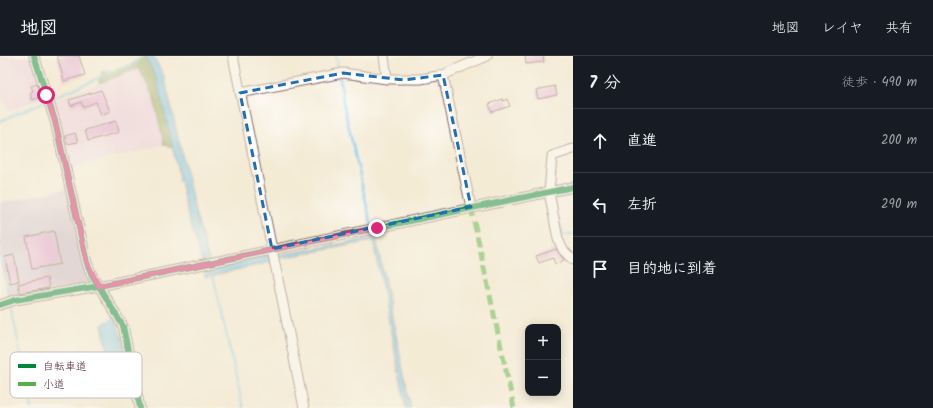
<!DOCTYPE html>
<html lang="ja">
<head>
<meta charset="utf-8">
<style>
	:root { --surface:#171b24; --page:#20242c; --text:#f1f3f6; --muted:#9ea1a6; --line:#363941 }
	body { margin:0; font-family:Kalam,"Klee One",sans-serif; background:var(--page); color:var(--text) }
	.controls { position:absolute; right:12px; bottom:12px; display:grid; overflow:hidden; border-radius:8px; box-shadow:0 2px 10px #0003 }
	.controls button { width:36px; height:36px; display:grid; place-items:center; padding:0; border:0; border-bottom:1px solid var(--line); background:var(--surface); color:var(--text); font:20px sans-serif }
	.stop { position:absolute; width:12px; height:12px; margin:-9px; border:3px solid #db2777; border-radius:50%; background:#fff }
	.stop.end { background:#db2777; border-color:#fff; box-shadow:0 1px 4px #0008 }
	.list { margin:0; padding:0; list-style:none }
	h2 { display:flex; justify-content:space-between; align-items:center; height:52px; margin:0; padding:0 16px; font-size:17px }
	h2 small { font-size:13px; font-weight:400; color:var(--muted) }
	.list li { display:grid; grid-template-columns:26px 1fr auto; gap:12px; align-items:center; box-sizing:border-box; height:64px; padding:0 16px; border-top:1px solid var(--line) }
	.list b { display:block; font-size:15px; white-space:nowrap }
	.list em { font-size:13px; font-style:normal; color:var(--muted) }
	.icon { flex:none; width:22px; height:22px; fill:none; stroke:currentColor; stroke-width:2; stroke-linecap:round; stroke-linejoin:round }
	.map { position:relative; flex:none; width:573px; height:352px; overflow:hidden }
	header { display:flex; align-items:center; gap:24px; box-sizing:border-box; height:56px; padding:0 20px; background:var(--surface); border-bottom:1px solid var(--line) }
	header strong { font-size:19px }
	nav { display:flex; gap:22px; margin-inline-start:auto; font-size:14px }
	main { display:flex }
	aside { flex:1; background:var(--surface) }
	.map>svg:first-child { display:block }
</style>
</head>
<body>
<header>
<strong>地図</strong>
<nav><a>地図</a><a>レイヤ</a><a>共有</a></nav>
</header>
<main>
<div class="map">
<svg width="573" height="352" viewBox="0 0 573 352">
	<rect width="100%" height="100%" fill="#fff"/>
	<filter id="ink" filterUnits="userSpaceOnUse"><feTurbulence type="fractalNoise" baseFrequency=".025" numOctaves="2"/><feDisplacementMap in="SourceGraphic" scale="8" xChannelSelector="R" yChannelSelector="G"/><feConvolveMatrix kernelMatrix="1 2 1 2 8 2 1 2 1" color-interpolation-filters="sRGB"/></filter>
	<filter id="wash" filterUnits="userSpaceOnUse"><feTurbulence type="fractalNoise" baseFrequency=".012" numOctaves="4" result="noise"/><feDisplacementMap in="SourceGraphic" scale="16" xChannelSelector="R" yChannelSelector="G"/><feGaussianBlur stdDeviation="0.9" result="paint"/><feColorMatrix in="noise" values="0 0 0 0 0 0 0 0 0 0 0 0 0 0 0 0 0 1.4 0 .05"/><feComposite in="paint" operator="in"/></filter>
	<g filter="url(#wash)">
		<rect width="100%" height="100%" fill="#f4ebd5"/>
		<!-- built -->
		<g fill="#eed0e8">
			<path d="M0,0H31L45,41L8,56L0,32Z"/>
			<path d="M139,12L154,42L164,89L68,113L52,45Z"/>
		</g>
		<!-- industrial -->
		<path fill="#ccbed4" d="M66,133L92,227L9,244L0,199V147Z"/>
		<!-- forest -->
		<path fill="#8fa85a" stroke="#6c6442" d="M141,2H146L157,23L173,91L164,89L154,42L139,12L99,27L102,16C116,16 130,10 141,2Z"/>
		<!-- water -->
		<g fill="#6dc0e9" stroke="#5c708a">
			<path d="M145,0H153L164,20L196,159L211,211L270,198L271,200L372,182V178L375,177L411,352H406L373,185L271,204V206L205,221L200,198L189,165L157,23Z"/>
			<path d="M114,261L122,281L126,308L120,310L110,302L102,269Z"/>
		</g>
		<g fill="none" stroke-linecap="round" stroke-linejoin="round">
			<!-- stream -->
			<g stroke="#6dc0e9" stroke-width="2">
				<path d="M336,0L339,15"/>
				<path d="M340,21L343,46L371,168"/>
				<path d="M50,43L99,22L110,16L133,8L141,2"/>
				<path d="M0,65L46,45"/>
				<path d="M559,163L563,180L573,178"/>
				<path d="M0,199L9,243"/>
				<path d="M213,219L243,352"/>
				<path d="M11,251L32,352"/>
			</g>
		</g>
		<g id="blocks">
			<!-- building -->
			<g fill="#e3a6db">
				<path d="M57,0H79L85,19L64,25Z"/>
				<path d="M525,0H543L544,6L526,8Z"/>
				<path d="M37,28L41,41L32,44L30,37L33,35L31,30Z"/>
				<path d="M555,30L557,39L538,43L536,34Z"/>
				<path d="M101,34L110,55L101,59L96,46L83,51L81,46L71,50L69,44Z"/>
				<path d="M503,43V45L507,43L510,50L492,56L489,48Z"/>
				<path d="M116,65L119,76L88,85L85,74Z"/>
				<path d="M75,77L78,86L67,88L65,80Z"/>
				<path d="M54,175L60,208L32,213L26,181Z"/>
				<path d="M556,193L564,204L555,208L553,202L539,207L536,200Z"/>
				<path d="M14,199L19,225L10,227L5,201Z"/>
				<path d="M47,222L49,232L20,237L18,228Z"/>
			</g>
		</g>
	</g>
	<g filter="url(#ink)">
		<use href="#blocks" fill-opacity="0" stroke="#866666" stroke-width="1"/>
		<g fill="none" stroke-linecap="round" stroke-linejoin="round">
			<defs>
				<g id="minor">
					<path d="M34,0L55,65L87,207L92,219L123,270L140,352"/>
					<path d="M233,0L304,352"/>
					<path d="M384,0L387,23"/>
					<path d="M443,19L471,151"/>
					<path d="M240,37L343,17L387,23H421L443,19L487,0"/>
					<path d="M573,93L552,100L549,136L558,183L563,194L573,204"/>
					<path d="M0,249L15,244L99,230L573,131"/>
				</g>
			</defs>
			<!-- minor casing -->
			<use href="#minor" stroke="#866666" stroke-width="11"/>
			<!-- minor -->
			<use href="#minor" stroke="#fff" stroke-width="9"/>
			<!-- quiet -->
			<path stroke="#57b146" stroke-width="5" stroke-dasharray="10 5" stroke-linecap="butt" d="M471,151L514,352"/>
			<defs>
				<g id="cycleway">
					<path d="M34,0L55,65L87,207L92,219L123,270L140,352"/>
					<path d="M0,249L15,244L99,230L573,131"/>
				</g>
			</defs>
			<!-- cycleway casing -->
			<use href="#cycleway" stroke="#fff" stroke-width="8"/>
			<!-- cycleway -->
			<use href="#cycleway" stroke="#00873e" stroke-width="6"/>
		</g>
	</g>
	<g fill="none" stroke-linecap="round" stroke-linejoin="round" filter="url(#ink)">
		<!-- route -->
		<path stroke="#db2777" stroke-width="5" d="M46,39L55,65L87,207L99,230L377,172"/>
	</g>
	<!-- marked area -->
	<path d="M0 0H573V352H0ZM343,17L404,24L443,19L471,151L272,193L240,37Z" fill="#f4ebd5" fill-opacity=".55" fill-rule="evenodd"/>
	<path fill="none" stroke="#1f6fb2" stroke-width="3" stroke-dasharray="8 5" stroke-linejoin="round" d="M343,17L404,24L443,19L471,151L272,193L240,37Z"/>
	<!-- legend -->
	<rect x="10" y="296" width="132" height="46" rx="6" fill="#fff" stroke="#c9bcbf" stroke-width="1"/>
	<rect x="18" y="308" width="18" height="4" fill="#00873e"/>
	<rect x="18" y="326" width="18" height="4" fill="#57b146"/>
	<g font-size="11" fill="#4a1f2b">
		<text x="43" y="314">自転車道</text>
		<text x="43" y="332">小道</text>
	</g>
</svg>
<div class="controls">
<button>+</button>
<button>−</button>
</div>
<div class="stop" style="left:46px;top:39px"></div>
<div class="stop end" style="left:377px;top:172px"></div>
</div>
<aside>
<h2>7 分<small>徒歩 · 490 m</small></h2>
<ul class="list">
<li><svg class="icon" aria-label="ahead" viewBox="0 0 24 24"><path d="M12 20V5M6 11l6-6 6 6"/></svg><div><b>直進</b></div><em>200 m</em></li>
<li><svg class="icon" aria-label="left" viewBox="0 0 24 24"><path d="M17 20v-9H6M10 6l-5 5 5 5"/></svg><div><b>左折</b></div><em>290 m</em></li>
<li><svg class="icon" aria-label="arrive" viewBox="0 0 24 24"><path d="M6 21V4h12l-3 4 3 4H6"/></svg><div><b>目的地に到着</b></div></li>
</ul>
</aside>
</main>
</body>
</html>
